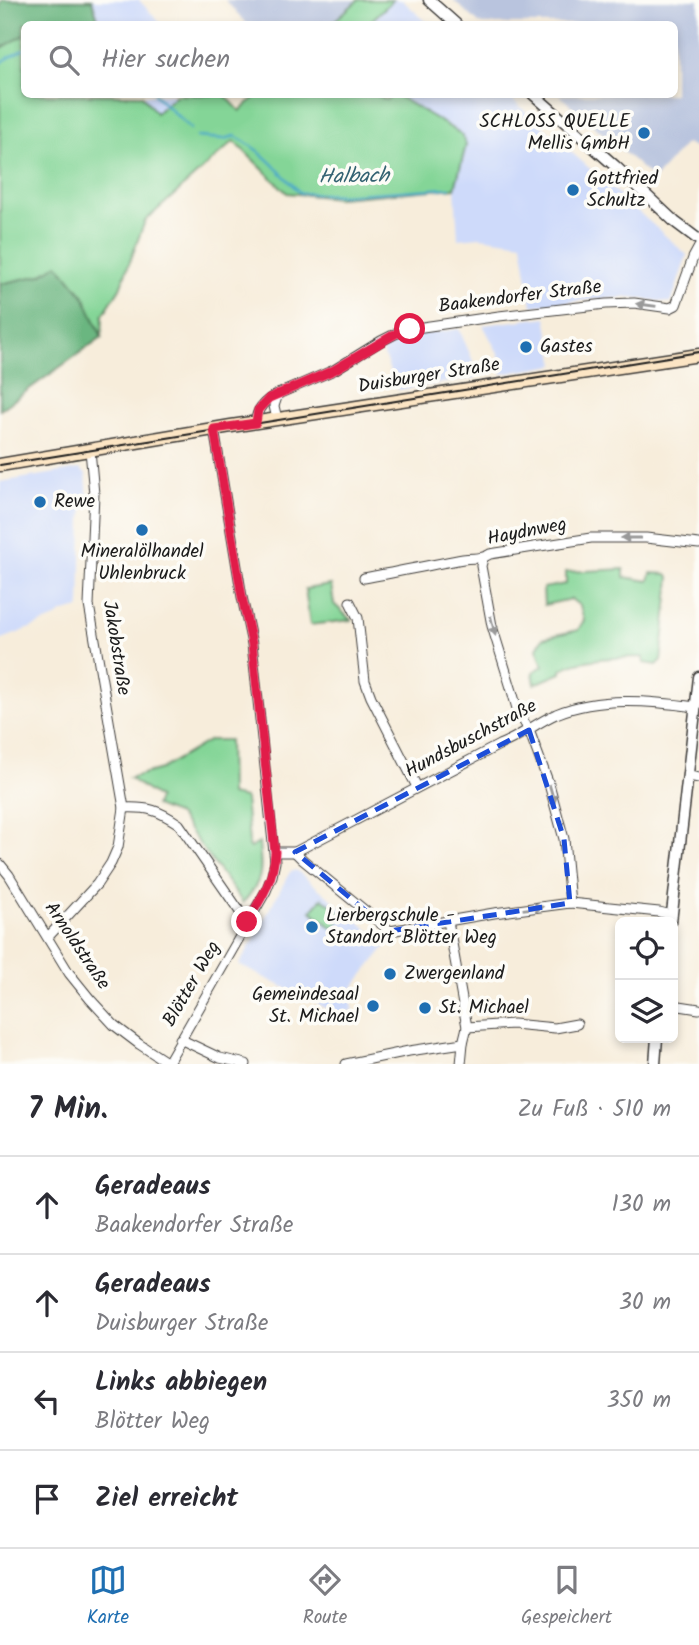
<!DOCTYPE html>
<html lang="de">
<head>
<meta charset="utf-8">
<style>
	:root { --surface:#fff; --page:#f2f2f3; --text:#2b2b33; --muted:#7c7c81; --line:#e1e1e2; --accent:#1f6fb2 }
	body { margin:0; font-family:Kalam,sans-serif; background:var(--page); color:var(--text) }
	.controls { position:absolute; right:21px; bottom:21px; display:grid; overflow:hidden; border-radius:10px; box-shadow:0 4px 10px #0003 }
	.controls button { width:63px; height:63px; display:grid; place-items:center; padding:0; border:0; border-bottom:2px solid var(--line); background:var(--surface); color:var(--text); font:35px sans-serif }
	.stop { position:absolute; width:21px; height:21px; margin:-16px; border:5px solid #e11d48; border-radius:50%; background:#fff }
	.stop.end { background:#e11d48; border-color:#fff; box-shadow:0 2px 7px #0008 }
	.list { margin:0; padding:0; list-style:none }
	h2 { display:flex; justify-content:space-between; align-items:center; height:91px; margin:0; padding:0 28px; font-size:30px }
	h2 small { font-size:23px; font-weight:400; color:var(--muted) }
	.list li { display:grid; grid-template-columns:46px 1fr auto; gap:21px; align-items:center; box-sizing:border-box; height:98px; padding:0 28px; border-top:2px solid var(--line) }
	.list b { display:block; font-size:26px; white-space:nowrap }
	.list p { margin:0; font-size:23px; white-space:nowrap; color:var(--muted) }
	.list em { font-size:23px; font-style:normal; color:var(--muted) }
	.icon { flex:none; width:38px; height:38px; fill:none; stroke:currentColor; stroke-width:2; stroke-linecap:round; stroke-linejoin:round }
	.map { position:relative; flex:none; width:699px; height:1064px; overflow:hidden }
	.search { position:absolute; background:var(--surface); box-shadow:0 4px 10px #0003; left:21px; right:21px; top:21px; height:77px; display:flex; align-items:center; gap:18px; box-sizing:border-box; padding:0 24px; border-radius:10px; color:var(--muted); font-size:26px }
	.sheet { height:483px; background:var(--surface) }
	nav { display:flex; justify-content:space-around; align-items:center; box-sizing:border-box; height:98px; border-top:2px solid var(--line); background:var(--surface); font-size:19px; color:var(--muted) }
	nav a { display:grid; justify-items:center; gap:4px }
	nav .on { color:var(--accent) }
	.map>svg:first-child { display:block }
</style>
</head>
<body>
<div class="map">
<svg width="699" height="1064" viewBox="0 0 699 1064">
	<rect width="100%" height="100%" fill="#fdfcf7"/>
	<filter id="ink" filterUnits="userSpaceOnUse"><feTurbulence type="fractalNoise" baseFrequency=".0143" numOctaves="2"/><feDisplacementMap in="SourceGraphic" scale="14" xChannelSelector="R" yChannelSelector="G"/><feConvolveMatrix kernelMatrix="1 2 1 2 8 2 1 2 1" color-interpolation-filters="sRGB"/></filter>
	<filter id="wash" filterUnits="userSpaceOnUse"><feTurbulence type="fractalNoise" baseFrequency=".00686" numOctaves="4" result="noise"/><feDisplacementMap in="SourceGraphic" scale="28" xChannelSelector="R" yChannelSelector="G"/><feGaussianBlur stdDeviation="1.57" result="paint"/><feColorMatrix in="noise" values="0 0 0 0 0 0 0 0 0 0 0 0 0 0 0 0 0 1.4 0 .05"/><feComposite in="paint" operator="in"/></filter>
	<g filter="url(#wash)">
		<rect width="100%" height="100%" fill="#f7eddb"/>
		<!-- built -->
		<g fill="#cedafa">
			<path d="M92,0H139L161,24H101Z"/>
			<path d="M393,0H402L429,24H368Z"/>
			<path d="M142,95H176L156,113Z"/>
			<path d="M396,95H507L687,255L671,303L632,297L586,300L532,306L522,243L480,237L458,239L455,188L466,145Z"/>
			<path d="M546,317L555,365L502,374L499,355L483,325Z"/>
			<path d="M459,329L474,363L476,378L397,390L381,347L410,336Z"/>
			<path d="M80,469L86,474L88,499L84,503L82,519L80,608L64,612L53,619L0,640V482Z"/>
			<path d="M296,870L387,945L350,991L353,1010L338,1014L239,965L290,872Z"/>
		</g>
		<!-- industrial -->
		<g fill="#b9c4de">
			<path d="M225,0H358L331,24H247Z"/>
			<path d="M453,0H699V149L686,143L654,179L559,95L674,94V24H480Z"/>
		</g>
		<!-- green -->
		<g fill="#84d597" stroke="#50785a" stroke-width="2">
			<path d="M358,0H393L368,24H331Z"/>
			<path d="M24,35V94L142,95L156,113L176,95H225L240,111L257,95L375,94L386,100L392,95H396L461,134L466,145L455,188L338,198L287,193L234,141L145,221L120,288L103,315L102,337L84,296L41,275L0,284V49Z"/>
			<path d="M624,569V577L649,581L651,573L667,574L670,578L661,661L657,665L644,663L643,657C620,658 580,657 561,670V673L535,684L533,672L543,666L537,648L543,638L578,630L584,620L580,606L571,599L544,605L543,588L566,584V572Z"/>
			<path d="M331,585L334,604L351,620L310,625L305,589Z"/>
			<path d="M210,740H229L230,795L245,798L249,842L248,846L250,848L259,843C262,873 263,880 243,903L178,815L155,806L158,798L129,778L161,769Z"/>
			<path d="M322,898L344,915L333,928L311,911Z"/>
		</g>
		<!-- forest -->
		<g fill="#6bb680" stroke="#44694e" stroke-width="2">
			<path d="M2,0H92L99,22L60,24H24V35L0,49V5Z"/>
			<path d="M58,264L84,296L102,337L0,410V284L41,275Z"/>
		</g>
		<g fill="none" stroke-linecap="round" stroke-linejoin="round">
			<!-- stream -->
			<g stroke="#4aa8c8" stroke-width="2.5">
				<path d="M0,63L24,49"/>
				<path d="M154,94L191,129"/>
				<path d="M197,137L224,139L235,136C261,149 281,173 300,193L341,195L450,188"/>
			</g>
		</g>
	</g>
	<g filter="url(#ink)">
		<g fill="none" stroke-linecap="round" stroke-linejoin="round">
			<defs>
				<g id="minor">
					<path d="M277,419L274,406L278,394L334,370L381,341L395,334L409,329L499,316L606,304L634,303L670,308L676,305L693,258L699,247"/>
					<path d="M256,423C256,408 265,400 278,394"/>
					<path d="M483,559L481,566L492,626L512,691L518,712L529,730L549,784L564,839L570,903"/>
					<path d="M364,578C397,572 430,565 463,559C474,557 481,560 490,554L591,538H646L699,544"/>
					<path d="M350,602L358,618L365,681L371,697L417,787"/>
					<path d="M689,776L699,778"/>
					<path d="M124,808C149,807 158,810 179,824L247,922"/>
					<path d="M275,852H295L499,745C520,737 536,723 556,714C599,696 651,701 696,707"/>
					<path d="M295,852L303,860L390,931L494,913L570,903L659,912L672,915"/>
					<path d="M0,864L9,875L69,973L90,999L114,1025L139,1044L168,1063"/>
					<path d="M448,921L467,1027L463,1043L461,1064"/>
					<path d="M48,937L97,884L111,863L118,847L124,808L89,605L94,494L90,450"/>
					<path d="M673,1005L699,1009"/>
					<path d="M467,1027L513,1024L555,1028L577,1024"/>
					<path d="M180,1039L220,1058L246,1064"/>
					<path d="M167,1064L266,891L272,876L275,862L252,644L242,597L214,429"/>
					<path d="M346,1064L409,1051L463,1043"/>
				</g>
				<g id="tertiary">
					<path d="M429,0L456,24"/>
					<path d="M533,94L615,166L675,222L699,240"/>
					<path d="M671,922L699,677"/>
					<path d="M655,1064L657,1038"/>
				</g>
				<path id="secondary" d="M0,465L231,426L699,355"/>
			</defs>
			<!-- minor casing -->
			<use href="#minor" stroke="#3d3b39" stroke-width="11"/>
			<!-- tertiary casing -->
			<use href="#tertiary" stroke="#3d3b39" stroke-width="13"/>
			<!-- secondary casing -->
			<use href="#secondary" stroke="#3d3b39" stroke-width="15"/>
			<!-- minor -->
			<use href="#minor" stroke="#fff" stroke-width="9"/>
			<!-- tertiary -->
			<use href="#tertiary" stroke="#fff" stroke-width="10"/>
			<!-- secondary -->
			<use href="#secondary" stroke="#fce5c4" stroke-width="12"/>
			<!-- tram -->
			<path stroke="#1c1c1c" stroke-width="2" d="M0,465L699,352"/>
		</g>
		<!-- one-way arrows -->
		<defs><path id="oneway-solid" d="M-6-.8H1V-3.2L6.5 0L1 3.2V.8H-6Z" transform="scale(1.75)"/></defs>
		<g fill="#999">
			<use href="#oneway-solid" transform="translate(646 305) rotate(-172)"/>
			<use href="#oneway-solid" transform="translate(631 538) rotate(180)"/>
			<use href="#oneway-solid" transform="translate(493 626) rotate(76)"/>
			<use href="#oneway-solid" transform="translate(552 794) rotate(74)"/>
			<use href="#oneway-solid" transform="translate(533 908) rotate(-7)"/>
		</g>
	</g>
	<g fill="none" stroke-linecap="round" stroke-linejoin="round" filter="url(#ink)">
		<!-- route -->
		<path stroke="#e11d48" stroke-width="9" d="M247,922C261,899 274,880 275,852L252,644L242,597L214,429L256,423L258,410L269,398L334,370L395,334L410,329"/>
	</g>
	<!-- marked area -->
	<path fill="none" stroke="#1d4ed8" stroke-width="5" stroke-dasharray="14 9" stroke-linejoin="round" d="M529,730L564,839L570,903L390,931L295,852Z"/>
	<!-- markers -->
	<g fill="#1f6fb2" stroke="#fdfcf7" stroke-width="2.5">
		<circle cx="644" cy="133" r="7"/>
		<circle cx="573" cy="190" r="7"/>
		<circle cx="526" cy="347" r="7"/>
		<circle cx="40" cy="502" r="7"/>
		<circle cx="142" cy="530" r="7"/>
		<circle cx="312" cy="927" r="7"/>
		<circle cx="390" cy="974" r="7"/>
		<circle cx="373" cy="1006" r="7"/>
		<circle cx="425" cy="1008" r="7"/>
	</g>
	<g text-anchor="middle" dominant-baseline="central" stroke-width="7" stroke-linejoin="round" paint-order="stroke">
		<!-- poi labels -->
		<g font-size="19" fill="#1c1c1c" stroke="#fdfcf7" text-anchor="start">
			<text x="630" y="122" text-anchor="end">SCHLOSS QUELLE<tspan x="630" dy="22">Mellis GmbH</tspan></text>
			<text x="587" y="179">Gottfried<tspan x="587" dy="22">Schultz</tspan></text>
			<text x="540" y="347">Gastes</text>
			<text x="54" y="502">Rewe</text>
			<text x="142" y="552" text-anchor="middle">Mineralölhandel<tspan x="142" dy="22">Uhlenbruck</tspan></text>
			<text x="326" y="916">Lierbergschule -<tspan x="326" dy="22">Standort Blötter Weg</tspan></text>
			<text x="404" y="974">Zwergenland</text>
			<text x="359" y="995" text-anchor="end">Gemeindesaal<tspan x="359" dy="22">St. Michael</tspan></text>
			<text x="439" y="1008">St. Michael</text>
		</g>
		<!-- street labels -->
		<g font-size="19" fill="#1c1c1c" stroke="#fdfcf7">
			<text transform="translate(520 297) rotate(-7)">Baakendorfer Straße</text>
			<text transform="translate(429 376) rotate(-9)">Duisburger Straße</text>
			<text transform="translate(527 532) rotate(-11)">Haydnweg</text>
			<text transform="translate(116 648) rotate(81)">Jakobstraße</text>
			<text transform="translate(471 739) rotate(-28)">Hundsbuschstraße</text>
			<text transform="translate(77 946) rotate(56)">Arnoldstraße</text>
			<text transform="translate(192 984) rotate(-60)">Blötter Weg</text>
		</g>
		<!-- water labels -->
		<g font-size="21" font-style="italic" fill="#336272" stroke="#fdfcf7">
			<text transform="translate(354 177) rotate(-1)">Halbach</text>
		</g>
	</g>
</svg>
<div class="controls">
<button><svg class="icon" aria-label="locate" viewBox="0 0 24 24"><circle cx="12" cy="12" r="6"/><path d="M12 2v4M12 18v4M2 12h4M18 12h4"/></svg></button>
<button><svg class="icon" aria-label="layers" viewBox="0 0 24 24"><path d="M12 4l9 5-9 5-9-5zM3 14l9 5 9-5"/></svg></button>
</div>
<div class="stop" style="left:410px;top:329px"></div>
<div class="stop end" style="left:247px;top:922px"></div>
<div class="search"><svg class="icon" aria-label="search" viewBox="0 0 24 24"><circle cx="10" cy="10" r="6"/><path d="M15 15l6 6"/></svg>Hier suchen</div>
</div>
<section class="sheet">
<h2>7 Min.<small>Zu Fuß · 510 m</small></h2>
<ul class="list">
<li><svg class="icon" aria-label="ahead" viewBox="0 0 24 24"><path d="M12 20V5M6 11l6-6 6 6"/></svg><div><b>Geradeaus</b><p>Baakendorfer Straße</p></div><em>130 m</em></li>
<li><svg class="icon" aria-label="ahead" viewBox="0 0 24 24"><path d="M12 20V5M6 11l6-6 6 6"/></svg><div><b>Geradeaus</b><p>Duisburger Straße</p></div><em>30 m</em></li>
<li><svg class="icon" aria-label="left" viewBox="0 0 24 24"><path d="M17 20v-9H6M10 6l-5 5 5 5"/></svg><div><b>Links abbiegen</b><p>Blötter Weg</p></div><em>350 m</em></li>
<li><svg class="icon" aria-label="arrive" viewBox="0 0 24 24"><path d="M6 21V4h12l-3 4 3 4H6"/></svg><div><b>Ziel erreicht</b></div></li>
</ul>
</section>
<nav>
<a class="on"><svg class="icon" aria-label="map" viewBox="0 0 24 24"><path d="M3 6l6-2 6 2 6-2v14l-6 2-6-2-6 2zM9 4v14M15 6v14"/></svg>Karte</a>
<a><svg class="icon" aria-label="directions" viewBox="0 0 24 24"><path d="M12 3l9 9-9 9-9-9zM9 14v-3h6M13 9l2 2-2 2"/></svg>Route</a>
<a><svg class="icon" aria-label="saved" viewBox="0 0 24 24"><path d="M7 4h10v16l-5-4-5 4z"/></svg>Gespeichert</a>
</nav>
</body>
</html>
